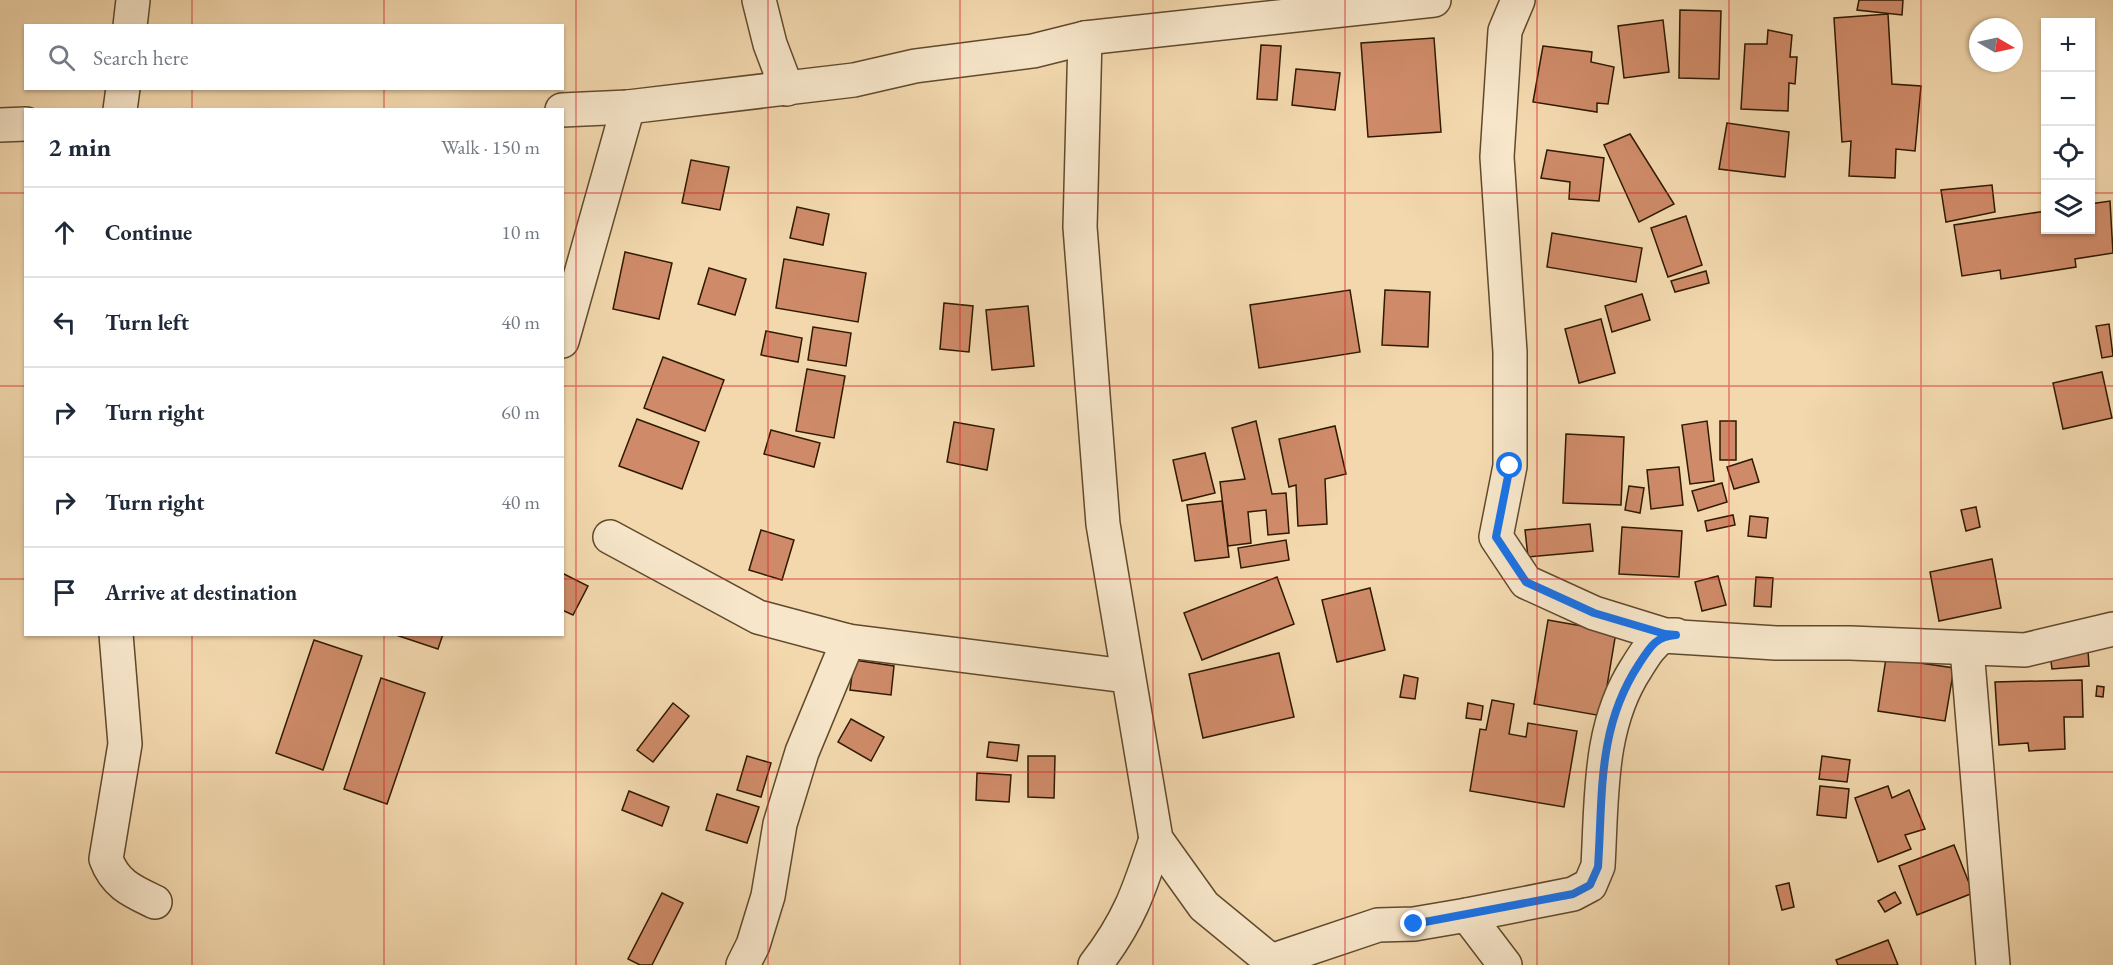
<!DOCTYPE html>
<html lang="en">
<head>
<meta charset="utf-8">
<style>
	:root { --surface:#fff; --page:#f2f2f3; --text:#1f2937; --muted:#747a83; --line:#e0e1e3 }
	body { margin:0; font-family:"EB Garamond",serif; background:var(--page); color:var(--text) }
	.controls { position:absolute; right:18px; top:18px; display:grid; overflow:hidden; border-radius:0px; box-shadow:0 2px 4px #0004 }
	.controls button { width:54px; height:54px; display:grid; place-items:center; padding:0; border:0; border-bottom:2px solid var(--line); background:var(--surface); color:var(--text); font:30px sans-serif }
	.compass { position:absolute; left:1969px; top:18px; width:54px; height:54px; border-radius:50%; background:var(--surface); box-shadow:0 2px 4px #0004; rotate:99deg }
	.stop { position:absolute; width:18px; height:18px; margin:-14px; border:4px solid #1a73e8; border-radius:50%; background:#fff }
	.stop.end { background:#1a73e8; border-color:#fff; box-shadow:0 2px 6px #0008 }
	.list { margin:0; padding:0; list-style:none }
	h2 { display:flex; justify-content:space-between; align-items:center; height:78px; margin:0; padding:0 24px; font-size:26px }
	h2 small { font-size:20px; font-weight:400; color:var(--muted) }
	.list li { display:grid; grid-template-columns:39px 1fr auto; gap:18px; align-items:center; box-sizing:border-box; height:90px; padding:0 24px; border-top:2px solid var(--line) }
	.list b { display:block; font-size:22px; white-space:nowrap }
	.list em { font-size:20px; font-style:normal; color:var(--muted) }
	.icon { flex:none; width:33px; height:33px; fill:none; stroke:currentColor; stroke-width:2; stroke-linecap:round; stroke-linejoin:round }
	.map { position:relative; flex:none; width:2113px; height:965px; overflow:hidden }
	.search { position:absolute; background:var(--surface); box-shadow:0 2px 4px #0004; left:24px; top:24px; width:540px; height:66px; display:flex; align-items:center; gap:15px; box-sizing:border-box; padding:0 21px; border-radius:0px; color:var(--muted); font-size:22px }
	.panel { position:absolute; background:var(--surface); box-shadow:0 2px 4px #0004; left:24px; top:108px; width:540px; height:528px; border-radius:0px }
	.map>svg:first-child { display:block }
</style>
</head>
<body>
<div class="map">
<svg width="2113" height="965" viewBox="0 0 2113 965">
	<rect width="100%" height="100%" fill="#f3d8ae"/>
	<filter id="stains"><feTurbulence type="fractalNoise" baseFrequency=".00333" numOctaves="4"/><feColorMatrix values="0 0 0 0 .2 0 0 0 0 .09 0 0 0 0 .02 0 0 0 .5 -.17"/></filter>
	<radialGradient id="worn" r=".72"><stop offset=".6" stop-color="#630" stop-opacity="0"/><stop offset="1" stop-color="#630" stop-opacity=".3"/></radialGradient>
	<!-- building -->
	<g fill="#cf8b69" stroke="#2f1a00" stroke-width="1.5">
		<path d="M1859,0H1903L1902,15L1857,10Z"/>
		<path d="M1680,10L1721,11L1719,79L1679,78Z"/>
		<path d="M1888,14L1892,84L1921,86L1915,151L1896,149L1895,178L1849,176L1851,141L1842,142L1834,18Z"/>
		<path d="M1663,20L1669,72L1624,78L1618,26Z"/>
		<path d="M1768,30L1792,35L1790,57H1797L1795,84L1789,83L1788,111L1741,109L1745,44H1767Z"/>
		<path d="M1434,38L1441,132L1368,137L1361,43Z"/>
		<path d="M1261,45L1281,46L1277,100L1257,99Z"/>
		<path d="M1543,46L1592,52L1591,62L1614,67L1608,104L1597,103V112L1533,102Z"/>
		<path d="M1296,69L1340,73L1335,110L1292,105Z"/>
		<path d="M1727,123L1789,132L1785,177L1719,169Z"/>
		<path d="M1630,134L1674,204L1639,222L1604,145Z"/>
		<path d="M1547,150L1604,158L1599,201L1569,199L1570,182L1541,178Z"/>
		<path d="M691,160L729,167L720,210L682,203Z"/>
		<path d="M1992,185L1995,212L1946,222L1941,190Z"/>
		<path d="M2110,201L2113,253L2075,259L2076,267L2001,279L2000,270L1962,276L1954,225L2046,211V230H2090V204Z"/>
		<path d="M797,207L829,214L823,245L790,238Z"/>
		<path d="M1686,216L1702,265L1668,277L1651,228Z"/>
		<path d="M1552,233L1642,248L1636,282L1547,267Z"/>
		<path d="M625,252L672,263L659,319L613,309Z"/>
		<path d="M784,259L866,273L858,322L776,308Z"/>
		<path d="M709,268L746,279L735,315L698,304Z"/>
		<path d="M1706,271L1709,283L1675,292L1671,281Z"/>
		<path d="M1350,290L1360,352L1259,368L1250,305Z"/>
		<path d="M1385,290L1430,292L1428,347L1382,345Z"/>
		<path d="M1642,294L1650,320L1612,332L1605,306Z"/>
		<path d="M944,303L973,306L969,352L940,349Z"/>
		<path d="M1028,306L1034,366L992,370L986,310Z"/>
		<path d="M1601,319L1615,373L1579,383L1565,329Z"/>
		<path d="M2109,324L2113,356L2102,358L2096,326Z"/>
		<path d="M813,327L851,333L846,366L808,360Z"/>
		<path d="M766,331L802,338L798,362L761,355Z"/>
		<path d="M663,357L724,380L705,431L644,408Z"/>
		<path d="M807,369L845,376L834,438L796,431Z"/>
		<path d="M2102,372L2112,418L2063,429L2053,383Z"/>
		<path d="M637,419L699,442L682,489L619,466Z"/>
		<path d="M1256,421L1272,494L1286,493L1289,533L1268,535L1266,510L1248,512L1251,543L1228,546L1220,482L1245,479L1232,428Z"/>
		<path d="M1707,421L1714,481L1690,484L1682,425Z"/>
		<rect x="1720" y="421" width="16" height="39"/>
		<path d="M954,422L994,429L987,470L947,462Z"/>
		<path d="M1335,426L1346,474L1325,479L1327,524L1298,526L1296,485L1289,487L1279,439Z"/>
		<path d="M771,430L820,443L814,467L764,454Z"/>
		<path d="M1566,434L1624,437L1621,505L1563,503Z"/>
		<path d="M1205,453L1215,493L1182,501L1173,460Z"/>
		<path d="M1752,459L1759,482L1734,489L1727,467Z"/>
		<path d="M1679,467L1683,505L1651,509L1647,470Z"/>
		<path d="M1722,483L1727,502L1698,511L1692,491Z"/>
		<path d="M1629,486L1644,488L1640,513L1625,510Z"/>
		<path d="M1222,501L1229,557L1195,561L1187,505Z"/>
		<path d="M1976,507L1980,527L1966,531L1961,510Z"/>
		<path d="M1733,515L1735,525L1707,531L1705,521Z"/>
		<path d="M1750,516L1768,518L1766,538L1748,536Z"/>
		<path d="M1590,524L1593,551L1528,557L1525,530Z"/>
		<path d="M1622,527L1682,531L1679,577L1619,574Z"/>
		<path d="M761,530L794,540L782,580L749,570Z"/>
		<path d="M1286,540L1289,560L1241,568L1238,548Z"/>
		<path d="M1992,559L2001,608L1939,621L1930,572Z"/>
		<path d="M562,573L588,586L573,615L562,610Z"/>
		<path d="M1718,576L1726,605L1702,611L1695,582Z"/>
		<path d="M1277,577L1294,624L1202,660L1184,613Z"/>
		<path d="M1756,577L1773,578L1771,607L1754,606Z"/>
		<path d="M1370,588L1385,650L1337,662L1322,600Z"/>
		<path d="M1548,620L1616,632L1602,716L1534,704Z"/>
		<path d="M393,634H443L438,649Z"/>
		<path d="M314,640L362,656L323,770L276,753Z"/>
		<path d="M2088,650L2089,666L2052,669L2050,654Z"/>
		<path d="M1279,653L1294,717L1203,738L1189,674Z"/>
		<path d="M1886,658L1954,668L1945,721L1878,711Z"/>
		<path d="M854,660L894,666L891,695L850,690Z"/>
		<path d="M1404,675L1418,678L1415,699L1400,697Z"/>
		<path d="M381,678L425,693L387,804L344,789Z"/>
		<path d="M2082,680L2083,717H2064L2065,749L2029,751L2028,743L1999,745L1995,682Z"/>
		<path d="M2097,686L2104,687L2103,697L2096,696Z"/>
		<path d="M1492,700L1514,704L1509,734L1526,737L1528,723L1577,731L1564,807L1470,791L1480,729L1486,730Z"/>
		<path d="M673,703L689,716L653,762L637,750Z"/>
		<path d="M1468,703L1483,706L1481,720L1466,718Z"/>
		<path d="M851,719L884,737L871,761L838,742Z"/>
		<path d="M989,742L1019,745L1017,761L987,757Z"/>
		<path d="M747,756L771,763L761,797L737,790Z"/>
		<path d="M1028,756H1055L1054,798L1028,797Z"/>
		<path d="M1822,756L1850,760L1847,782L1819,779Z"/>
		<path d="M977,773L1011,775L1009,802L976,800Z"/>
		<path d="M1820,786L1849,789L1846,818L1817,815Z"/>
		<path d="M1888,786L1892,798L1909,790L1925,829L1905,835L1911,849L1878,862L1855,798Z"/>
		<path d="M629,791L669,807L662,826L622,810Z"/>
		<path d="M717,794L759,807L747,843L706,830Z"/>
		<path d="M1954,845L1973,893L1917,915L1899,866Z"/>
		<path d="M1789,883L1794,907L1782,910L1776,886Z"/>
		<path d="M1895,892L1901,903L1885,912L1878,901Z"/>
		<path d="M662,893L683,903L652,965H640L628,959Z"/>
		<path d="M1888,940L1898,965H1838L1836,960Z"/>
	</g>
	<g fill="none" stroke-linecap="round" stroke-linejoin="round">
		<defs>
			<g id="minor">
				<path d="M759,0L770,44L787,89"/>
				<path d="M1518,0L1505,31L1497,157L1510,352V466L1496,537L1526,582L1594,613L1665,635H1676"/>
				<path d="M130,26L133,0"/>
				<path d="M1085,38L1080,227L1103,524L1156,839L1204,906L1271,961L1272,965"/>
				<path d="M120,110L123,88"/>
				<path d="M562,110L628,107L854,80L915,66L1033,51L1085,38L1434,0"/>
				<path d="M0,125L26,124"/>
				<path d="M562,341L628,107"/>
				<path d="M610,537L758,617L848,641L1126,676"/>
				<path d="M116,634L125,744L106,859C115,884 132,891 155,902"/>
				<path d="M1967,649L1993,965"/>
				<path d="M1467,915L1573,894L1590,885L1598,866C1602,798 1598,726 1637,667C1645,654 1651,644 1663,636L1776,643H1850L2025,650L2113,629"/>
				<path d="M1271,961L1378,925L1414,924L1467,915L1505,965"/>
				<path d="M743,965L753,945L768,896L780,824L802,752L848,641"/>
				<path d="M1095,965C1129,921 1139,891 1156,839"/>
			</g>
		</defs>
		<!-- minor casing -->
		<use href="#minor" stroke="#604a2c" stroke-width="36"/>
		<!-- minor -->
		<use href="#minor" stroke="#f7e6ca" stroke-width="33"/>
	</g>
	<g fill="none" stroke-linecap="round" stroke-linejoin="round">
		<!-- route -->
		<path stroke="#1a73e8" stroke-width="8" d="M1414,924L1573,894L1590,885L1598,867C1603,793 1597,728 1639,664C1650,647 1656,636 1676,635L1665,634L1594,613L1526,582L1496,537L1510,466"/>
	</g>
	<!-- grid -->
	<path fill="none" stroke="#d62828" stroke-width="1.5" stroke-opacity="0.55" d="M192,0V26M384,0V26M576,0V965M768,0V965M960,0V965M1153,0V965M1345,0V965M1537,0V965M1729,0V965M1921,0V965M192,88V110M384,88V110M0,193H26M562,193H2046M2090,193H2113M0,386H26M562,386H2113M0,579H26M562,579H2113M192,634V965M384,634V965M0,772H2113"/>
	<rect width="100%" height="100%" filter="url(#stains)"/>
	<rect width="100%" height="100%" fill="url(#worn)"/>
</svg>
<div class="controls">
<button>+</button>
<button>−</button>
<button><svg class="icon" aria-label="locate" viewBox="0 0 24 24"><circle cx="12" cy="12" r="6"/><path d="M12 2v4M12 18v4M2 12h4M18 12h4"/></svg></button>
<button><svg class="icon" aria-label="layers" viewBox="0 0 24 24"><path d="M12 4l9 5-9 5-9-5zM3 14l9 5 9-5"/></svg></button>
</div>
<svg class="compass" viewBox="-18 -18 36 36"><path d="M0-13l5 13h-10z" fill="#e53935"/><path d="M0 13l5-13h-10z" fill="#747a83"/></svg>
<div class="stop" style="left:1510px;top:466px"></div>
<div class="stop end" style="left:1414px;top:924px"></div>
<div class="search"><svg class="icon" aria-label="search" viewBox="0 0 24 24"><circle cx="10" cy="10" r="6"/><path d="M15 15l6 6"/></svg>Search here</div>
<section class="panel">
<h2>2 min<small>Walk · 150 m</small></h2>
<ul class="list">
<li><svg class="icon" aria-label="ahead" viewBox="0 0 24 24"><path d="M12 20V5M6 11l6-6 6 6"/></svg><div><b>Continue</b></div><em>10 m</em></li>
<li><svg class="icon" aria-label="left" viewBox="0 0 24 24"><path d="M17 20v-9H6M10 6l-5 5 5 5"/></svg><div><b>Turn left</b></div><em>40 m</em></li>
<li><svg class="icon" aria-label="right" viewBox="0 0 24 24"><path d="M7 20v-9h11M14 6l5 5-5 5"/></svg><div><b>Turn right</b></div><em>60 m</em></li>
<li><svg class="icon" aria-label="right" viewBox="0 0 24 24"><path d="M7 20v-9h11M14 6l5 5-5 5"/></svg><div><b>Turn right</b></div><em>40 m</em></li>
<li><svg class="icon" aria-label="arrive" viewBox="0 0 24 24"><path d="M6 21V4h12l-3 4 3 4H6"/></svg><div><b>Arrive at destination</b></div></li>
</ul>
</section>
</div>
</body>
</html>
